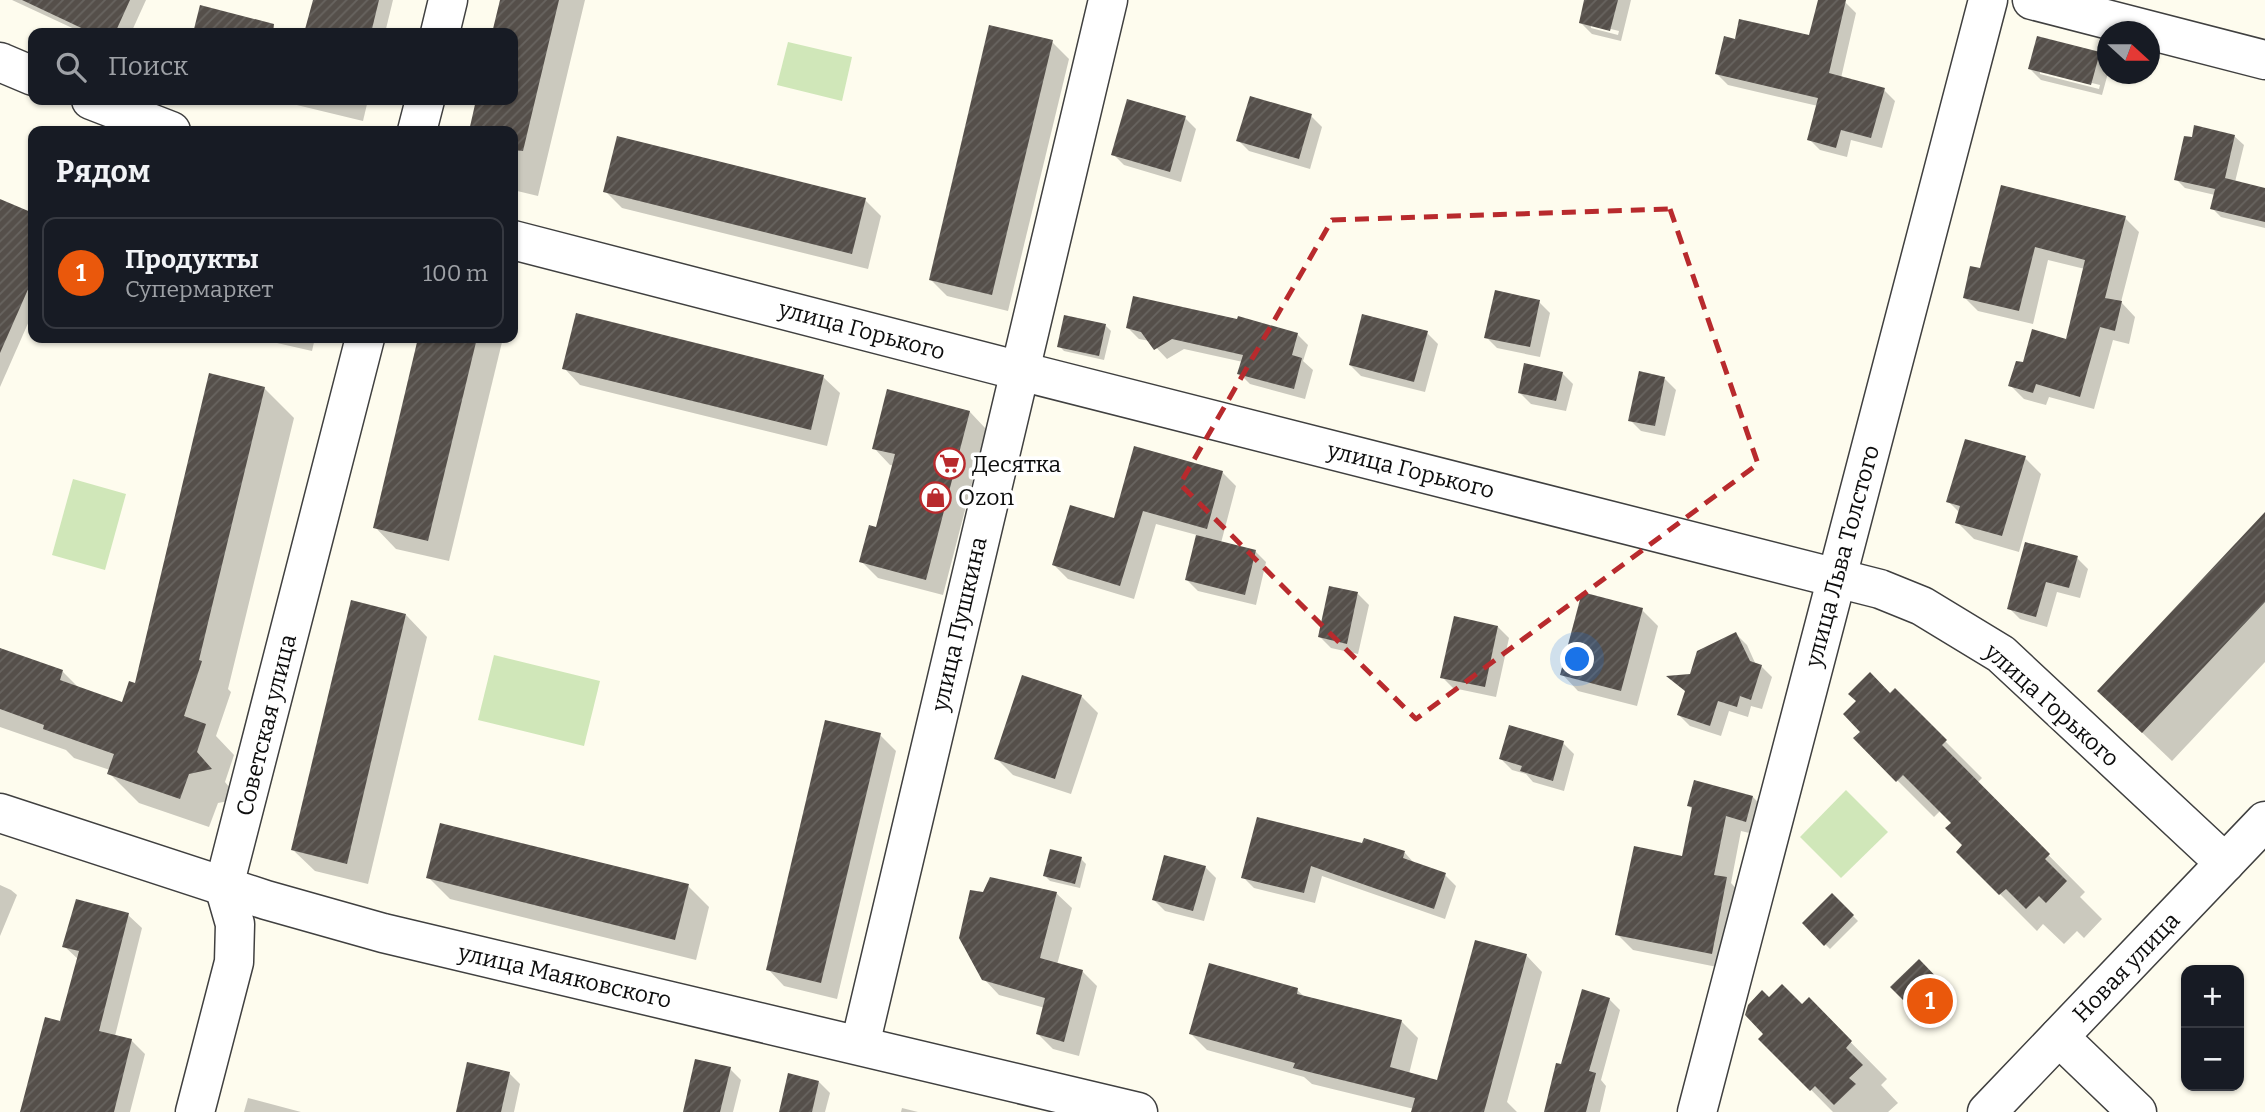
<!DOCTYPE html>
<html lang="ru">
<head>
<meta charset="utf-8">
<style>
	:root { --surface:#171b24; --page:#20242c; --text:#f1f3f6; --muted:#9ea1a6; --line:#363941; --accent:#ea580c }
	body { margin:0; font-family:Bitter,serif; background:var(--page); color:var(--text) }
	.controls { position:absolute; right:21px; bottom:21px; display:grid; overflow:hidden; border-radius:14px; box-shadow:0 2px 5px #0004 }
	.controls button { width:63px; height:63px; display:grid; place-items:center; padding:0; border:0; border-bottom:2px solid var(--line); background:var(--surface); color:var(--text); font:35px sans-serif }
	.compass { position:absolute; left:2097px; top:21px; width:63px; height:63px; border-radius:50%; background:var(--surface); box-shadow:0 2px 5px #0004; rotate:111deg }
	.you { position:absolute; left:1578px; top:660px; width:24px; height:24px; margin:-18px; border:5px solid #fff; border-radius:50%; background:#1a73e8; box-shadow:0 0 0 10px #1a73e833 }
	.badge { display:grid; place-items:center; width:46px; height:46px; border-radius:50%; background:var(--accent); color:#fff; font-size:23px; font-weight:700 }
	.pin { position:absolute; translate:-50% -50%; border:4px solid #fff; box-shadow:0 2px 7px #0006 }
	.list { margin:0; padding:0; list-style:none }
	h2 { display:flex; justify-content:space-between; align-items:center; height:91px; margin:0; padding:0 28px; font-size:30px }
	h2 small { font-size:23px; font-weight:400; color:var(--muted) }
	.list li { display:grid; grid-template-columns:46px 1fr auto; gap:21px; align-items:center; box-sizing:border-box; height:112px; margin:0 14px 14px; padding:0 14px; border:2px solid var(--line); border-radius:14px }
	.list b { display:block; font-size:26px; white-space:nowrap }
	.list p { margin:0; font-size:23px; white-space:nowrap; color:var(--muted) }
	.list em { font-size:23px; font-style:normal; color:var(--muted) }
	.icon { flex:none; width:38px; height:38px; fill:none; stroke:currentColor; stroke-width:2; stroke-linecap:round; stroke-linejoin:round }
	.map { position:relative; flex:none; width:2265px; height:1112px; overflow:hidden }
	.search { position:absolute; background:var(--surface); box-shadow:0 2px 5px #0004; left:28px; top:28px; width:490px; height:77px; display:flex; align-items:center; gap:18px; box-sizing:border-box; padding:0 24px; border-radius:14px; color:var(--muted); font-size:26px }
	.panel { position:absolute; background:var(--surface); box-shadow:0 2px 5px #0004; left:28px; top:126px; width:490px; height:217px; border-radius:14px }
	.map>svg:first-child { display:block }
</style>
</head>
<body>
<div class="map">
<svg width="2265" height="1112" viewBox="0 0 2265 1112">
	<defs>
		<pattern id="building-hatch" width="6" height="6" patternUnits="userSpaceOnUse" patternTransform="scale(1.75)"><rect width="6" height="6" fill="#554f4a"/><path d="M-1 1l2-2M0 6l6-6M5 7l2-2" fill="none" stroke="#686460"/></pattern>
	</defs>
	<rect width="100%" height="100%" fill="#fefcee"/>
	<!-- grass -->
	<g fill="#d0e7b9">
		<path d="M788,42L852,57L842,101L777,85Z"/>
		<path d="M73,479L126,494L105,570L52,555Z"/>
		<path d="M494,655L600,681L584,746L478,720Z"/>
		<path d="M1846,790L1888,832L1841,878L1800,837Z"/>
	</g>
	<!-- shadow -->
	<g fill="#0003" fill-rule="evenodd">
		<path d="M12,0H146L131,33H83Z"/>
		<path d="M315,0H393L385,33H306Z"/>
		<path d="M502,0H585L538,196L513,190V131H471L478,100H513V33H494Z"/>
		<path d="M1586,0H1631L1621,41L1592,34L1581,23ZM1591,24L1619,31L1618,35L1591,28Z"/>
		<path d="M1819,0L1845,2L1856,13L1841,78L1884,90L1895,101L1882,148L1851,140L1847,157L1820,150L1809,139L1818,106L1728,85L1717,74L1737,41L1811,38Z"/>
		<path d="M1052,42L1069,59L1008,311L947,296L931,280Z"/>
		<path d="M2099,53L2108,62V73L2102,95L2041,80L2030,69ZM2040,70L2100,85L2099,89L2040,74Z"/>
		<path d="M276,100H368L363,121Z"/>
		<path d="M1311,116L1322,127L1310,169L1249,151L1238,140Z"/>
		<path d="M1185,118L1196,129L1181,182L1124,165L1113,154Z"/>
		<path d="M2234,136L2244,145L2235,182L2265,189V228L2221,217L2212,208L2215,195L2185,188L2176,179Z"/>
		<path d="M2002,187L2125,218L2139,232L2121,302L2135,317L2129,344L2113,340L2094,409L2049,397L2046,405L2024,399L2010,385L2024,365L2067,341L2085,269L2048,260L2033,324L1978,311L1964,297L1981,270Z"/>
		<path d="M605,191L865,200L881,216L868,269L622,208Z"/>
		<path d="M0,201L33,215V312L0,387Z"/>
		<path d="M1539,302L1550,313L1540,357L1497,348L1486,337Z"/>
		<path d="M1106,326L1111,331L1104,360L1064,351L1059,346Z"/>
		<path d="M1128,328L1297,334L1308,345L1303,361L1313,370L1305,399L1250,384L1239,373L1243,362L1184,349L1167,359L1150,341L1139,339Z"/>
		<path d="M1427,333L1438,344L1425,392L1361,376L1350,365Z"/>
		<path d="M255,338H315L312,351Z"/>
		<path d="M420,338H503L449,561L396,549L375,527Z"/>
		<path d="M564,368L823,377L840,393L827,446L580,385Z"/>
		<path d="M1562,373L1573,384L1566,411L1531,404L1520,393Z"/>
		<path d="M1665,379L1676,390L1665,436L1641,431L1630,420Z"/>
		<path d="M264,388L294,418L228,689L231,692L216,736L234,755L225,782L239,799L218,803L209,827L139,803L109,773L110,770L74,758L66,750L0,727V650L62,671L79,688L123,704L136,686Z"/>
		<path d="M970,412L986,429L943,595L878,578L861,561L878,529L894,466L890,465L874,448Z"/>
		<path d="M2025,458L2041,474L2019,552L1974,539L1957,522L1960,513L1948,501Z"/>
		<path d="M1222,472L1236,486L1221,543L1255,551L1266,562L1256,605L1198,591L1187,580L1197,535L1156,524L1134,599L1068,579L1054,565L1115,520Z"/>
		<path d="M2265,515V662L2172,761L2129,720Z"/>
		<path d="M2077,558L2088,569L2080,598L2057,592L2047,627L2020,619L2009,608Z"/>
		<path d="M1358,594L1369,605L1358,654L1331,648L1320,637Z"/>
		<path d="M1642,610L1658,626L1637,706L1578,691L1562,674Z"/>
		<path d="M406,615L427,637L368,884L315,871L293,850Z"/>
		<path d="M1498,627L1509,638L1496,697L1453,688L1442,677Z"/>
		<path d="M1736,634L1747,645L1756,665L1761,666L1772,677L1762,709L1751,706L1748,717L1729,711L1721,736L1690,726L1679,715L1691,676Z"/>
		<path d="M1895,691L1982,778L1977,783L2085,892L2080,897L2102,919L2084,938L2077,931L2064,944L2043,924L2037,931L1958,852L1965,845L1953,823L1941,810L1934,817L1855,738Z"/>
		<path d="M1081,696L1098,713L1071,794L1013,775L996,758Z"/>
		<path d="M880,735L896,751L837,999L784,986L768,969Z"/>
		<path d="M1563,743L1574,754L1564,791L1533,782L1526,774L1512,770L1501,759Z"/>
		<path d="M1753,797L1768,813L1762,836L1741,831L1731,883L1742,895L1727,969L1633,950L1617,934L1683,858L1693,810L1689,806Z"/>
		<path d="M1365,840L1405,853L1415,864L1445,875L1456,886L1445,919L1322,876L1315,903L1254,888L1243,877L1363,845Z"/>
		<path d="M1081,859L1086,864L1080,888L1050,881L1045,876Z"/>
		<path d="M1205,867L1216,878L1204,921L1165,911L1154,900Z"/>
		<path d="M428,877L688,886L709,907L696,960L450,899Z"/>
		<path d="M0,885L11,890L17,895L0,936Z"/>
		<path d="M1056,893L1072,908L1057,965L1082,971L1097,986L1079,1056L1053,1049L1038,1034L1045,1008L999,995L984,979Z"/>
		<path d="M1832,895L1858,921L1830,949L1804,923Z"/>
		<path d="M128,915L142,928L115,1036L131,1040L145,1054L130,1112H22L61,1023L79,960L64,946Z"/>
		<path d="M1526,955L1542,972L1507,1102L1517,1112H1413L1414,1109L1312,1084L1304,1077L1207,1050L1191,1034L1297,990L1306,998L1401,1021L1418,1038L1409,1074L1438,1082Z"/>
		<path d="M1919,962L1951,994L1925,1020L1893,987Z"/>
		<path d="M1609,999L1620,1010L1601,1080L1606,1086L1600,1112H1546L1562,1066Z"/>
		<path d="M1769,999L1803,1006L1809,1000L1887,1079L1881,1085L1898,1103L1888,1112H1833L1761,1039L1766,1034Z"/>
		<path d="M730,1069L741,1080L733,1112H688Z"/>
		<path d="M509,1073L520,1084L514,1112H458Z"/>
		<path d="M819,1082L830,1093L825,1112H780Z"/>
		<path d="M248,1098L301,1112H244Z"/>
		<path d="M902,1108L918,1112H901Z"/>
	</g>
	<!-- building -->
	<g fill="url(#building-hatch)">
		<path d="M22,0H130L115,33H92Z"/>
		<path d="M313,0H379L371,33H304Z"/>
		<path d="M500,0H559L523,151L513,150V131H469L476,100H513V33H492Z"/>
		<path d="M1584,0H1618L1610,31L1579,23Z"/>
		<path d="M1818,0H1846L1829,73L1885,88L1871,138L1841,130L1836,148L1807,140L1818,98L1715,74L1724,36L1735,39L1739,19L1809,35Z"/>
		<path d="M200,5L274,24L273,33H193Z"/>
		<path d="M989,25L1053,40L992,295L929,280Z"/>
		<path d="M2037,36L2100,52L2091,85L2028,69Z"/>
		<path d="M1250,96L1312,114L1299,159L1236,141Z"/>
		<path d="M1127,99L1186,116L1170,172L1111,155Z"/>
		<path d="M2194,125L2235,135L2225,178L2265,188V222L2210,209L2215,189L2174,180L2184,136L2192,137Z"/>
		<path d="M617,136L866,198L852,254L603,192Z"/>
		<path d="M2001,185L2126,216L2105,298L2122,301L2115,331L2100,327L2080,397L2036,384L2033,393L2008,386L2016,361L2023,362L2032,329L2066,339L2085,260L2035,247L2019,311L1963,298L1970,266L1980,268Z"/>
		<path d="M0,199L33,213V278L0,353Z"/>
		<path d="M1495,290L1540,300L1530,347L1484,338Z"/>
		<path d="M1133,296L1237,319L1238,316L1298,333L1292,355L1302,358L1294,389L1237,374L1243,355L1172,339L1154,350L1141,332L1126,328Z"/>
		<path d="M576,313L824,375L811,430L562,369Z"/>
		<path d="M1362,314L1428,331L1414,382L1349,365Z"/>
		<path d="M1064,315L1106,324L1099,356L1057,347Z"/>
		<path d="M418,338H477L428,541L373,528Z"/>
		<path d="M1524,363L1563,372L1556,401L1518,393Z"/>
		<path d="M1639,371L1665,377L1655,426L1628,421Z"/>
		<path d="M209,373L265,387L199,660L202,661L184,716L206,724L197,752L212,769L189,774L180,799L107,774L114,754L43,729L44,725L0,709V648L63,670L60,680L122,702L129,681L135,683Z"/>
		<path d="M887,389L970,411L926,580L859,562L869,525L876,527L895,454L872,449Z"/>
		<path d="M1965,439L2026,456L2002,536L1955,523L1960,506L1946,502Z"/>
		<path d="M1134,446L1223,471L1207,529L1143,511L1120,586L1052,565L1070,505L1114,518Z"/>
		<path d="M2265,512V602L2142,733L2097,691Z"/>
		<path d="M1196,535L1256,550L1245,595L1185,580Z"/>
		<path d="M2025,542L2078,556L2069,588L2046,582L2036,617L2007,609Z"/>
		<path d="M1329,586L1358,592L1347,644L1318,637Z"/>
		<path d="M1582,592L1643,608L1621,691L1560,675Z"/>
		<path d="M351,600L406,614L347,864L291,850Z"/>
		<path d="M1454,616L1498,626L1485,687L1440,678Z"/>
		<path d="M1736,632L1750,661L1762,665L1751,700L1740,696L1737,707L1718,701L1710,726L1677,715L1685,691L1666,676L1690,674L1697,651Z"/>
		<path d="M1870,672L1890,693L1895,688L1947,740L1942,745L2050,854L2045,859L2067,881L2046,903L2039,896L2026,909L2006,889L1999,895L1956,852L1962,845L1945,828L1951,823L1903,775L1896,782L1853,738L1860,732L1843,714L1856,701L1848,694Z"/>
		<path d="M1022,675L1082,695L1055,779L994,759Z"/>
		<path d="M825,720L881,733L821,983L766,970Z"/>
		<path d="M1509,725L1564,741L1553,781L1520,771L1522,766L1499,759Z"/>
		<path d="M1694,780L1753,796L1746,822L1726,816L1714,875L1727,877L1712,954L1615,935L1634,846L1682,856L1692,807L1687,806Z"/>
		<path d="M1257,817L1362,843L1364,838L1405,851L1403,858L1446,873L1434,909L1311,866L1304,893L1241,878Z"/>
		<path d="M440,823L689,884L675,940L426,878Z"/>
		<path d="M1050,849L1082,857L1075,884L1043,876Z"/>
		<path d="M1164,855L1206,866L1193,911L1152,900Z"/>
		<path d="M990,877L1057,892L1040,958L1083,970L1064,1042L1036,1034L1045,998L982,980L959,938L970,890L983,892Z"/>
		<path d="M1832,893L1854,915L1824,946L1802,923Z"/>
		<path d="M76,899L129,913L99,1031L132,1039L114,1112H20L45,1017L60,1021L79,951L62,947Z"/>
		<path d="M1475,940L1527,954L1484,1112H1411L1415,1098L1293,1068L1295,1063L1189,1034L1209,963L1298,988L1297,994L1402,1020L1390,1067L1437,1080Z"/>
		<path d="M1919,959L1947,988L1919,1016L1890,987Z"/>
		<path d="M1782,984L1802,1004L1809,997L1852,1041L1846,1048L1863,1065L1849,1078L1856,1084L1834,1105L1815,1086L1810,1091L1758,1039L1763,1034L1745,1015L1748,1005L1762,990L1769,997Z"/>
		<path d="M1582,989L1610,998L1589,1071L1596,1073L1586,1112H1544L1556,1063L1561,1064Z"/>
		<path d="M695,1059L731,1067L720,1112H683Z"/>
		<path d="M467,1062L510,1072L501,1112H456Z"/>
		<path d="M788,1073L819,1081L812,1112H779Z"/>
	</g>
	<g fill="none" stroke-linecap="round" stroke-linejoin="round">
		<defs>
			<g id="minor">
				<path d="M2032,0L2265,60"/>
				<path d="M440,33L448,0"/>
				<path d="M0,62L33,76"/>
				<path d="M91,100L171,131"/>
				<path d="M417,131L425,100"/>
				<path d="M513,240L1020,371L1880,589L1922,606L2001,654L2225,863"/>
				<path d="M0,813L266,900L383,933L1138,1112"/>
				<path d="M2059,1037L2137,1112"/>
				<path d="M860,1045L1108,0"/>
				<path d="M195,1112L234,962L235,924L224,886L365,338"/>
				<path d="M1697,1112L1988,0"/>
				<path d="M1987,1112L2265,821"/>
			</g>
		</defs>
		<!-- minor casing -->
		<use href="#minor" stroke="#404040" stroke-width="41"/>
		<!-- minor -->
		<use href="#minor" stroke="#fff" stroke-width="38"/>
	</g>
	<!-- marked area -->
	<path fill="none" stroke="#b82a2d" stroke-width="5" stroke-dasharray="14 9" stroke-linejoin="round" d="M1670,209L1758,464L1416,719L1180,484L1332,220Z"/>
	<!-- icons -->
	<defs>
		<symbol id="supermarket-ring" viewBox="-11 -11 22 22"><circle r="9.5" fill="#fff" stroke="#b82a2d" stroke-width="1.5"/><path d="M-6-5.5h2.5l.6 2H6L4.5 2H-2.5L-4.4-4H-6ZM-1.5 3.2a1.3 1.3 0 1 0 .1 0ZM3 3.2a1.3 1.3 0 1 0 .1 0Z" fill="#b82a2d"/></symbol>
		<symbol id="shop-ring" viewBox="-11 -11 22 22"><circle r="9.5" fill="#fff" stroke="#b82a2d" stroke-width="1.5"/><path d="M-5-2.5h2.3a2.7 3.5 0 0 1 5.4 0H5L5.5 6h-11ZM-1.5-2.5h3a1.5 2.3 0 0 0-3 0Z" fill="#b82a2d"/></symbol>
	</defs>
	<g fill-rule="evenodd">
		<use href="#supermarket-ring" x="932" y="446" width="35" height="35"/>
		<use href="#shop-ring" x="918" y="480" width="35" height="35"/>
	</g>
	<g text-anchor="middle" dominant-baseline="central" stroke-width="7" stroke-linejoin="round" paint-order="stroke">
		<!-- street labels -->
		<g font-size="23" fill="#0d0d0d" stroke="#fff">
			<text transform="translate(862 330) rotate(15)">улица Горького</text>
			<text transform="translate(1411 470) rotate(14)">улица Горького</text>
			<text transform="translate(1842 556) rotate(-75)">улица Льва Толстого</text>
			<text transform="translate(959 624) rotate(-77)">улица Пушкина</text>
			<text transform="translate(2052 705) rotate(42)">улица Горького</text>
			<text transform="translate(266 725) rotate(-76)">Советская улица</text>
			<text transform="translate(2126 967) rotate(-46)">Новая улица</text>
			<text transform="translate(565 976) rotate(13)">улица Маяковского</text>
		</g>
		<!-- poi labels -->
		<g font-size="23" fill="#0d0d0d" stroke="#fff" text-anchor="start">
			<text x="972" y="464">Десятка</text>
			<text x="958" y="497">Ozon</text>
		</g>
	</g>
</svg>
<div class="controls">
<button>+</button>
<button>−</button>
</div>
<svg class="compass" viewBox="-18 -18 36 36"><path d="M0-13l5 13h-10z" fill="#e53935"/><path d="M0 13l5-13h-10z" fill="#9ea1a6"/></svg>
<div class="you"></div>
<div class="pin badge" style="left:1930px;top:1001px">1</div>
<div class="search"><svg class="icon" aria-label="search" viewBox="0 0 24 24"><circle cx="10" cy="10" r="6"/><path d="M15 15l6 6"/></svg>Поиск</div>
<section class="panel">
<h2>Рядом<small></small></h2>
<ul class="list">
<li><span class="badge">1</span><div><b>Продукты</b><p>Супермаркет</p></div><em>100 m</em></li>
</ul>
</section>
</div>
</body>
</html>
